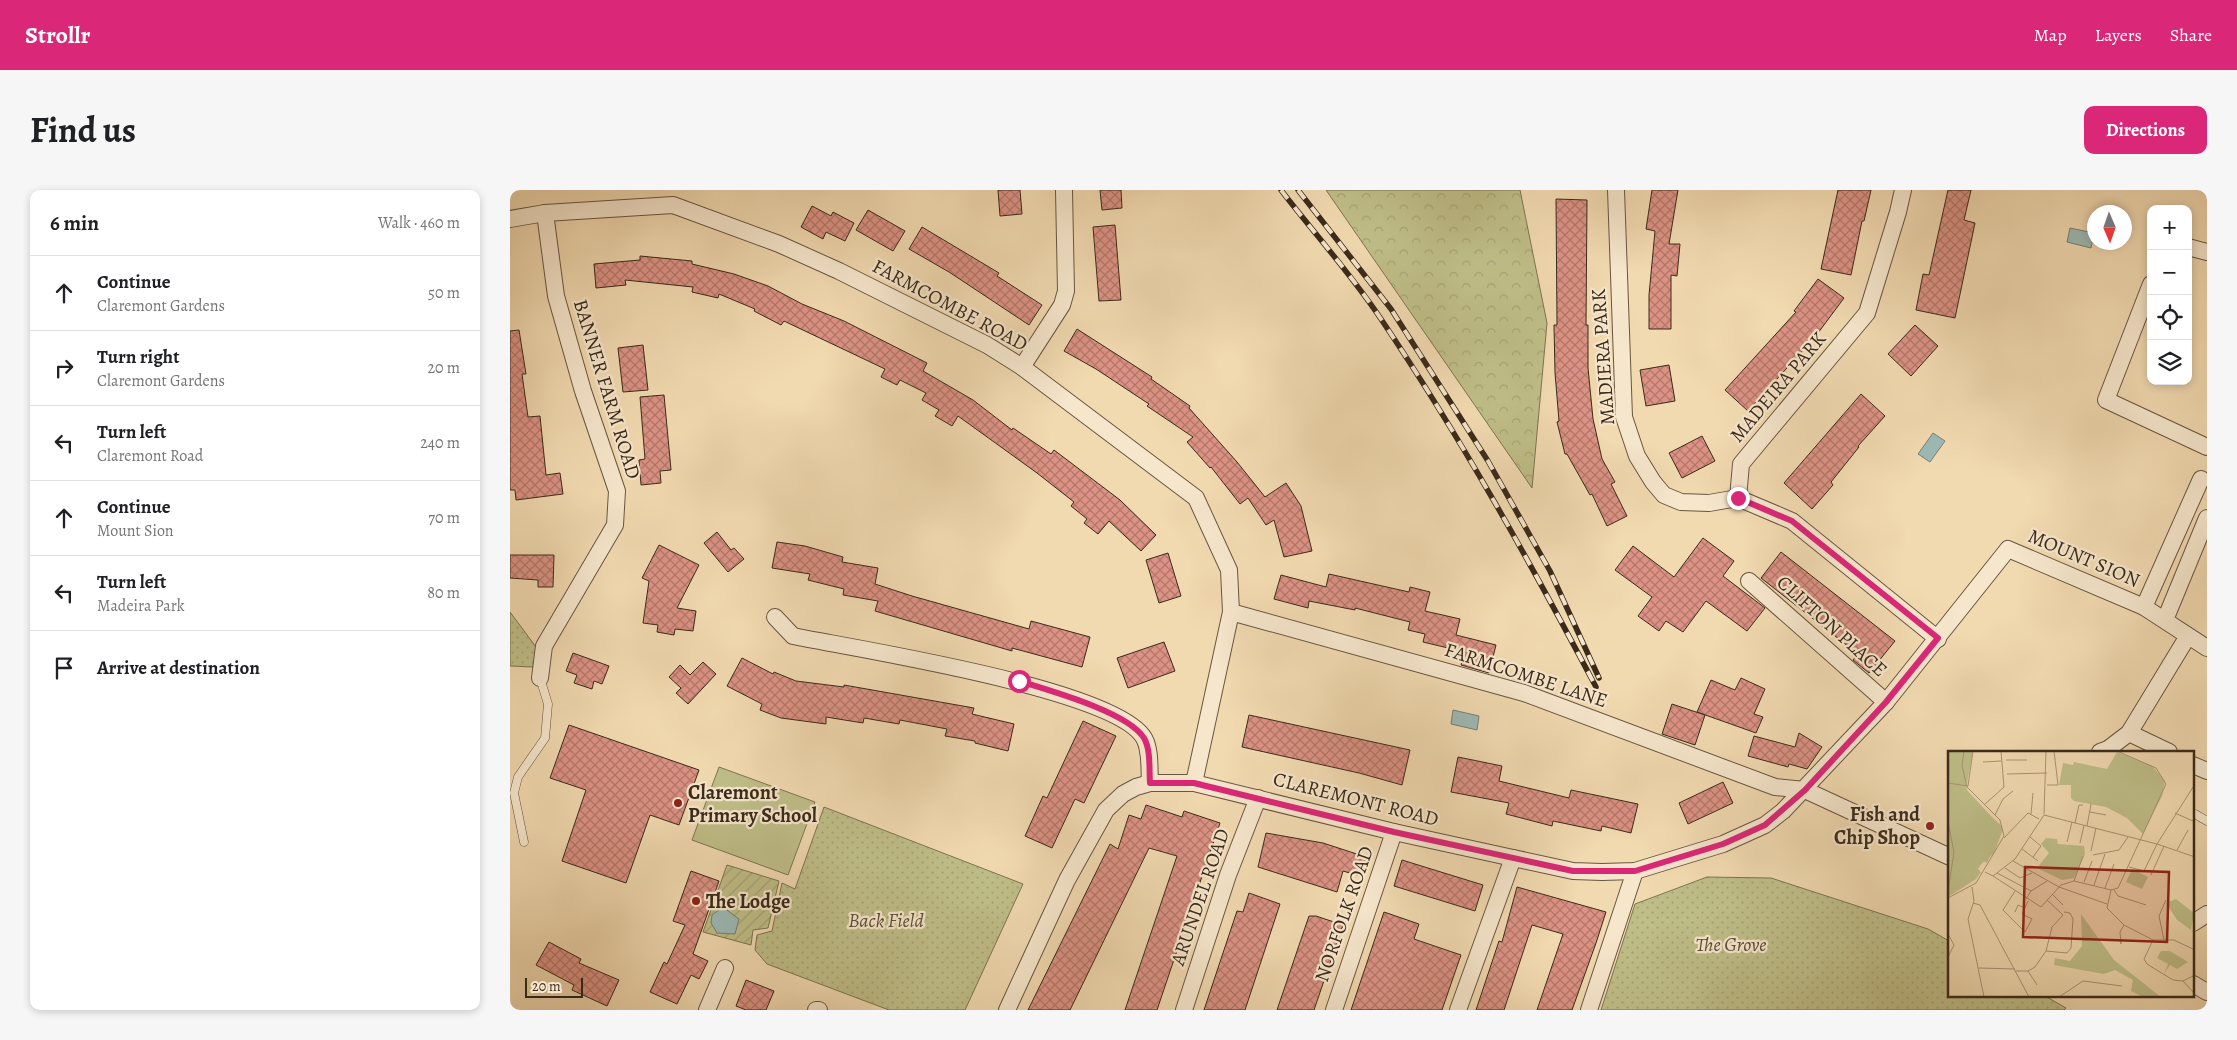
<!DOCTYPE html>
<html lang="en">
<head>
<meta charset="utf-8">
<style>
	:root { --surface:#fff; --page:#f6f6f6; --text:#202124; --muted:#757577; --line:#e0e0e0; --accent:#db2777 }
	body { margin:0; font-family:Alegreya,serif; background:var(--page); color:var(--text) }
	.controls { position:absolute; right:15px; top:15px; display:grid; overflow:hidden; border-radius:10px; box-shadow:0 2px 8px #0003 }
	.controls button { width:45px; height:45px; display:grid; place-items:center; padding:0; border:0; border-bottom:1px solid var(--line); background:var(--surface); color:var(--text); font:25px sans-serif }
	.compass { position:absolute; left:1577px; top:15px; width:45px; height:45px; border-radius:50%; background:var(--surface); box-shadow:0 2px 8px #0003; rotate:178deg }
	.scale { position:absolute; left:15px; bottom:12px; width:58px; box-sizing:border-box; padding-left:5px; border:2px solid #3a2a1a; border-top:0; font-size:14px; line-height:18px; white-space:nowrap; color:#3a2a1a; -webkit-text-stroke:4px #f6e6cc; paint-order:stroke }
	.stop { position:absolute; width:15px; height:15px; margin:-11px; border:4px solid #db2777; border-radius:50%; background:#fff }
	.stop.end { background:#db2777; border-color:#fff; box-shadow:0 1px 5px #0008 }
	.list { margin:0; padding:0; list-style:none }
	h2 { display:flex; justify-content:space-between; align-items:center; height:65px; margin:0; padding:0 20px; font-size:21px }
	h2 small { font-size:16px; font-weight:400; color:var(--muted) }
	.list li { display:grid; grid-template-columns:32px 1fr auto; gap:15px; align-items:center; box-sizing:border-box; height:75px; padding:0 20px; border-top:1px solid var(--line) }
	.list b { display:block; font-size:19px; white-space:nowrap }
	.list p { margin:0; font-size:16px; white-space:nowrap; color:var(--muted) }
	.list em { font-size:16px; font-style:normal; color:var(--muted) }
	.icon { flex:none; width:28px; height:28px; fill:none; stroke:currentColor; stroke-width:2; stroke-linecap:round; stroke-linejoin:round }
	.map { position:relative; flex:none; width:1697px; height:820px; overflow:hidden; border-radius:10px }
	header { display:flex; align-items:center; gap:30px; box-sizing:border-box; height:70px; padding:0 25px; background:var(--accent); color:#fff }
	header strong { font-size:24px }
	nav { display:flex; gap:28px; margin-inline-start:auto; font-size:18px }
	.intro { display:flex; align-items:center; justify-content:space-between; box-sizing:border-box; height:120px; padding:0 30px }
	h1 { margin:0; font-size:35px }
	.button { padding:12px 22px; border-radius:10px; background:var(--accent); color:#fff; font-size:18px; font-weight:700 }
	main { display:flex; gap:30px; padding:0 30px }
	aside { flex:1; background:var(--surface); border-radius:10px; box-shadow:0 2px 8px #0003 }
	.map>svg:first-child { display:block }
</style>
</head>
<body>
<header>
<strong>Strollr</strong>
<nav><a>Map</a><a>Layers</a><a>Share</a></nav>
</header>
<div class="intro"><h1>Find us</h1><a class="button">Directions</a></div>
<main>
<aside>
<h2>6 min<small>Walk · 460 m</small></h2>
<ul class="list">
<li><svg class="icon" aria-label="ahead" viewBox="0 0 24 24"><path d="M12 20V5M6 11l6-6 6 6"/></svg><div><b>Continue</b><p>Claremont Gardens</p></div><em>50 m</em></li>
<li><svg class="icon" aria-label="right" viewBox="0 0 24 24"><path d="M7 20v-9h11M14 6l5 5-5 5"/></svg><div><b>Turn right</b><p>Claremont Gardens</p></div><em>20 m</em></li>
<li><svg class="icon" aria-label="left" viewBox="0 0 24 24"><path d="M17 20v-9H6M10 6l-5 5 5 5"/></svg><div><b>Turn left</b><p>Claremont Road</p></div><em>240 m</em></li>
<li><svg class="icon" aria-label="ahead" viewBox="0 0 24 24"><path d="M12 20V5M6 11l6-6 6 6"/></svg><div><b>Continue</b><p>Mount Sion</p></div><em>70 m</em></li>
<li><svg class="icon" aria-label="left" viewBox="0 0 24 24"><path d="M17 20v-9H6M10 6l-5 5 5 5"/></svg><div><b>Turn left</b><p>Madeira Park</p></div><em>80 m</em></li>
<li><svg class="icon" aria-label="arrive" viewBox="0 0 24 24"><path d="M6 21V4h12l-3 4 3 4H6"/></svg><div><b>Arrive at destination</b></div></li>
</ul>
</aside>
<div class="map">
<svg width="1697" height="820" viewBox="0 0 1697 820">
	<defs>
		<pattern id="forest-crowns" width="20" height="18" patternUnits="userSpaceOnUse" patternTransform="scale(1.25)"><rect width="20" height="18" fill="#bfbe88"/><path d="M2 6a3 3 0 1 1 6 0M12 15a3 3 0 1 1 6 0" fill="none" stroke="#a5a375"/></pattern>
		<pattern id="park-dots" width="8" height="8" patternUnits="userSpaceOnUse" patternTransform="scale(1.25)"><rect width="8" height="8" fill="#bfbe88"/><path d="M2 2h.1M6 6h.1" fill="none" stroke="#a5a375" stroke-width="1.8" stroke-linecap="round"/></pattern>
		<pattern id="garden-furrows" width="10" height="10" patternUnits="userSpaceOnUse" patternTransform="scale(1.25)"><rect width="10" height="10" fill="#bfbe88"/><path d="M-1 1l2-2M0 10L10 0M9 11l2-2" fill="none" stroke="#a5a375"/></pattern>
		<pattern id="building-cross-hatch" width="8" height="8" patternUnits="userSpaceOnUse" patternTransform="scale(1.25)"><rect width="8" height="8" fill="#dc9284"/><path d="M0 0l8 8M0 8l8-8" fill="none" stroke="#b3776b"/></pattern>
	</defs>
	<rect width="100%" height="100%" fill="#f1d9b0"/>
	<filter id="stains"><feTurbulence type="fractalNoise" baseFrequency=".004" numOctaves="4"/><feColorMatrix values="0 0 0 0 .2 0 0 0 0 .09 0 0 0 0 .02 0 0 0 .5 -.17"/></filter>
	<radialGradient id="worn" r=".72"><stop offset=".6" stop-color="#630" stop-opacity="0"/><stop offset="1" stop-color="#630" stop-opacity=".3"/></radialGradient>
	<!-- forest -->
	<path fill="url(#forest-crowns)" stroke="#7c7451" d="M816,0H1010L1037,133L1022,298Z"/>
	<!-- park -->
	<g fill="url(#park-dots)" stroke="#7c7451">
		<path d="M0,422L29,461L23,477L0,476Z"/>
		<path d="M314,617L513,694L455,820H379L257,774L245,760L247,745L262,741L272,693L285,699Z"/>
		<path d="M1197,687L1261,688L1418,739L1439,751L1440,806H1535L1556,818L1554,820H1091L1125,714Z"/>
	</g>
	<!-- garden -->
	<path fill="url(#garden-furrows)" stroke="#7c7451" d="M217,675L269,691L258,738L243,740L241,755L193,742Z"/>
	<!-- pitch -->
	<path fill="#bfbe88" stroke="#7c7451" d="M209,577L305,612L278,685L182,650Z"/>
	<!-- water -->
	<g fill="#9db9b4" stroke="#758076">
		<path d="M1560,38L1584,43L1581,58L1557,52Z"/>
		<path d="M1423,243L1435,251L1420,272L1408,264Z"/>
		<path d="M943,520L969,526L967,540L941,534Z"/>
		<path d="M213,717L229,729L225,744L207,743L201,733L202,725Z"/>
	</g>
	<!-- building -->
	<g fill="url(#building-cross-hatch)" stroke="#3a2a1a">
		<path d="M488,0H510L512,24L490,26Z"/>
		<path d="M590,0H611L612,18L592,20Z"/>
		<path d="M1142,0H1168L1159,54H1170L1167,86L1161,85V139H1139V105L1145,41L1136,39Z"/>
		<path d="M1328,0H1361L1354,31H1352L1341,85L1311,79Z"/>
		<path d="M1438,0H1461L1454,30L1465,33L1445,128L1406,120L1413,84L1419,85Z"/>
		<path d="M1046,9L1077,10L1076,135H1078V178L1083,229L1092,269L1105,292L1101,294L1117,326L1097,336L1082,304L1080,305L1057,264H1055L1047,232L1049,231L1045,183L1044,135H1047Z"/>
		<path d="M302,16L321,26L323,22L344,33L335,51L316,42L313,49L291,37Z"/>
		<path d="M358,20L395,41L383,61L346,40Z"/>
		<path d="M605,35L611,110L589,111L583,37Z"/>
		<path d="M412,37L489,83L487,86L532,115L519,135L439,82L399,59Z"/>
		<path d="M130,66L182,71V74L224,84L258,96L292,114L334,131L417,173L413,181L463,210L502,240L503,238L541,264L544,260L610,310L646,345L631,361L599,331L588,344L574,333L577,329L561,316L564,312L527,283L448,226L442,236L425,226L429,220L412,210L416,203L390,190L387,195L371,187L375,179L274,131L271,135L244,121L245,119L209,104L208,108L182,102L183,97L115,90L116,95L86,98L84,74L130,70Z"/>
		<path d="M1308,89L1334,108L1305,147L1238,221L1215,200L1286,122L1284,121Z"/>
		<path d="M1405,135L1428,156L1401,186L1378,164Z"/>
		<path d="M567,139L642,187L641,189L680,216L679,218L727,272L755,307L776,293L791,316L802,361L774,367L764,330L756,335L738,308L730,314L701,277L700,278L677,252L683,247L637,216L639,214L586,179L554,161Z"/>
		<path d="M9,140L16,184H12L18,227L30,226L36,285L50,283L53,304L6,310L5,300H0V141Z"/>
		<path d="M133,155L138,200L113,202L108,158Z"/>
		<path d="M1159,175L1165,211L1136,216L1130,180Z"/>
		<path d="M1351,204L1375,226L1348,256L1349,257L1321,292L1323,295L1302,319L1274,293Z"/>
		<path d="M154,205L161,280L150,281L151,293L131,295L129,270L135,269L130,207Z"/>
		<path d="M1192,246L1205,271L1172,288L1159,263Z"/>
		<path d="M207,342L221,360L224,358L234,369L218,382L194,353Z"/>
		<path d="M1193,348L1224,371L1213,386L1255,418L1237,441L1196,411L1173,442L1156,431L1149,441L1128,426L1142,407L1105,380L1123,356L1164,387Z"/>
		<path d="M267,352L295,356L333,367L332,372L368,378L365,394L402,406L519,439L521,431L580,447L572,477L502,458V461L365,421L368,411L333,405L334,399L298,390L300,384L262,378Z"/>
		<path d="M149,355L189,375L167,418L186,421L183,441L165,439L164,445L147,442L148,435L133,433L139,391L132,388Z"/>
		<path d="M1271,362L1385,451L1359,483L1343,470L1348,464L1251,388Z"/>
		<path d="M658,363L671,406L649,413L636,370Z"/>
		<path d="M0,365H44L43,397H28V390L0,388Z"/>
		<path d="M819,384L899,402L900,397L920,402L915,421L950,429L946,445L986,455L979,483L951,475L955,462L913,452L915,444L898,440L900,432L845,418V420L799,411L798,418L764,409L771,385L816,397Z"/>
		<path d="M654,452L665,481L618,498L607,468Z"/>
		<path d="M63,463L99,476L92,494L84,491L82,499L64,493L67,485L56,481Z"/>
		<path d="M232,468L263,484L264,482L286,491L334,497V495L464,518L462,524L504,534L498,561L465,553V551L435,546L437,539L390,530L389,534L354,528L353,533L316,527V534L271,528L250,520L252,514L217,496Z"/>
		<path d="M193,472L206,484L178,514L166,503L171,498L159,487L170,475L180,485Z"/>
		<path d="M1231,488L1255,499L1244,524L1253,527L1246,543L1187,522L1201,490L1225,500Z"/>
		<path d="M1162,514L1195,525L1185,555L1152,544Z"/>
		<path d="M739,525L900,560L892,595L849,583L732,557Z"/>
		<path d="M573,531L606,546L574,613L565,609L542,658L515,646L533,606L537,608Z"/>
		<path d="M59,535L189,580L169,635L140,625L116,693L52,671L76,600L40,588Z"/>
		<path d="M1289,543L1312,557L1297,579L1279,574L1278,577L1238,566L1244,546L1285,557Z"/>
		<path d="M948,567L992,576L989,591L1059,608L1061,600L1128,614L1121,643L1092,636L1091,641L1043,631L1042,636L996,624L999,613L941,602Z"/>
		<path d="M1213,592L1223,613L1178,634L1169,613Z"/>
		<path d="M636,615L672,627L674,621L710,633L647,820H615L667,666L639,658L560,820H518L600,654L608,659L619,625L631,629Z"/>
		<path d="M756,643L813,653L856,667L850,686L833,681L827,702L748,677Z"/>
		<path d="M892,670L973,695L965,721L884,696Z"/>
		<path d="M181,681L209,691L183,764L198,771L189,789L181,785L167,814L140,802L154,772L157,774L175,735L163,731Z"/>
		<path d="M1007,697L1096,722L1086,753L1062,820H1027L1053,744L1022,735L994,820H966L989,751L992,752Z"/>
		<path d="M739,703L770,714L735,820H694L727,721L733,722Z"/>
		<path d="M874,722L909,734L904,749L951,765L932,820H841Z"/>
		<path d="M799,726H806L833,735L804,820H767Z"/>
		<path d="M39,752L71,769L69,773L109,790L97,816L62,800L64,795L26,775Z"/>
		<path d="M236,790L264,801L256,820H236L226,816Z"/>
	</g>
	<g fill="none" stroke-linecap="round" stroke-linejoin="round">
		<defs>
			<g id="service">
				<path d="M1685,624L1697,631"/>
				<path d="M14,652L4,603L8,587L35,548L38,514L30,488"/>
			</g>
			<g id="minor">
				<path d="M1106,0L1114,227L1127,266L1143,292L1154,305L1171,312L1199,313L1228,308"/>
				<path d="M1393,0L1388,22L1357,123L1231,274L1228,308L1282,331L1428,449"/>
				<path d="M0,29L35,23L163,15L269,54L329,81L477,155L512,177L686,308L719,380L721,422L684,593"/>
				<path d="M1678,57L1697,62"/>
				<path d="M1641,94L1596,210L1697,257"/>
				<path d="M512,177L552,115L556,101L554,0"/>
				<path d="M1239,391L1376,512"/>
				<path d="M1634,417L1691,289"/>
				<path d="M721,422L1014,503L1265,597L1295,600L1440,667"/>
				<path d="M265,427L283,446C346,459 606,499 634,548C641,560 639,580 640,593"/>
				<path d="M1655,430L1697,328"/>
				<path d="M30,488L34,456L105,335L107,301L73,201L46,106L35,23"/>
				<path d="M1619,543L1659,562"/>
				<path d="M1590,562L1598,559L1619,543L1678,446"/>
				<path d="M1683,575L1697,581"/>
				<path d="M1683,733L1697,724"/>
				<path d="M1683,794L1697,802"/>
				<path d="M197,820L215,778"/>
				<path d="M306,820H309"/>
				<path d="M497,820L557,690L596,620L613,604L626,597L640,593H684L884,642L1003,668L1063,681L1092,682L1125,681L1213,654L1255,635L1273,621L1376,512L1498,359L1634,417L1697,458"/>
				<path d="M674,820L718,685L748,608"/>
				<path d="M824,820L884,642"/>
				<path d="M948,820L1003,668"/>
				<path d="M1079,820L1125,681"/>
			</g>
		</defs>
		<!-- service casing -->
		<use href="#service" stroke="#685640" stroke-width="9"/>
		<!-- minor casing -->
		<use href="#minor" stroke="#685640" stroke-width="18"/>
		<!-- service -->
		<use href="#service" stroke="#f6e6cc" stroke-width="8"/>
		<!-- minor -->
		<use href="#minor" stroke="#f6e6cc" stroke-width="16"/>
		<defs>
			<g id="rail">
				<path d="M771,0C804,43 841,84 871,129C951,248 1019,370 1086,497"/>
				<path d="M788,0L881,119L978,271L1040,381L1089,488"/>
			</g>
		</defs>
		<!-- rail casing -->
		<use href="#rail" stroke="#3a2a1a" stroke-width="5.5"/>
		<!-- rail -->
		<use href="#rail" stroke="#f6e6cc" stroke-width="4" stroke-dasharray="11" stroke-linecap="butt"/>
	</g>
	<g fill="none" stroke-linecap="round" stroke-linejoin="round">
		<!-- route -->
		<path stroke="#db2777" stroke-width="6" d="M509,491C538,500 618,522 634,548C641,560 639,580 640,593H684L884,642L1063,681H1125L1213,654L1255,635L1295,600L1376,512L1428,448L1282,331L1228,308"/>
	</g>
	<!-- markers -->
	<g fill="#8f2418" stroke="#f6e6cc" stroke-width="2">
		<circle cx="168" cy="613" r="5"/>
		<circle cx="1420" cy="636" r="5"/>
		<circle cx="186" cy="711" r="5"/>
	</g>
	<g text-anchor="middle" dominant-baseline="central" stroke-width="4.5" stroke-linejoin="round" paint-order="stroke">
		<!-- street labels -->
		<g font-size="20" fill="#3a2a1a" stroke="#f6e6cc">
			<text transform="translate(440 115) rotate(28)">FARMCOMBE ROAD</text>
			<text transform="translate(1093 167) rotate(-94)">MADIERA PARK</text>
			<text transform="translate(1268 197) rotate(-50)">MADEIRA PARK</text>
			<text transform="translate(97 199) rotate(73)">BANNER FARM ROAD</text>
			<text transform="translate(1574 368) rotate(23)">MOUNT SION</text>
			<text transform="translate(1322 436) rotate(42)">CLIFTON PLACE</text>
			<text transform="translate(1016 485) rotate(18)">FARMCOMBE LANE</text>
			<text transform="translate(846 609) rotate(14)">CLAREMONT ROAD</text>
			<text transform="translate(690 707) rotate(-71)">ARUNDEL ROAD</text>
			<text transform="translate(834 724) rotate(-71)">NORFOLK ROAD</text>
		</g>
		<!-- poi labels -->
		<g font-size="20" font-weight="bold" fill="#3a2a1a" stroke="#f6e6cc" text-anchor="start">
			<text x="178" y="602">Claremont<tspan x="178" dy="23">Primary School</tspan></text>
			<text x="1410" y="624" text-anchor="end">Fish and<tspan x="1410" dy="23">Chip Shop</tspan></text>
			<text x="196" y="711">The Lodge</text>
		</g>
		<!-- park labels -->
		<g font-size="20" font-style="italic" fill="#5b4f36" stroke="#f6e6cc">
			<text x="376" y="730">Back Field</text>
			<text x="1221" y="754">The Grove</text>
		</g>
	</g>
	<!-- overview -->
	<g transform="translate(1438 561)">
		<rect width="246" height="246" fill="#f1d9b0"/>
		<path d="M0,0H25L18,38L54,77L39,112L35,110L30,118L33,121L28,128L0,146Z" fill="#bfbe88"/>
		<path d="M13,0V20L22,47L54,75V81L46,102L23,122L0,126V17L7,12ZM14,43L20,68V69L11,68V57L3,48L5,44ZM133,163L166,209L213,246H195L183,240L185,229L167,219L156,223L106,214L107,207L122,210L134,195Z" fill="#bfbe88" fill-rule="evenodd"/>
		<path d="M0,0H11L7,12L0,18ZM169,1L204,15L217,30L214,45L195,83L179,67L158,56L126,50L123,47V34H111L115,12L125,14L126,11L159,18ZM98,87L109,88L110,93L136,95L137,103L126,127L114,129L89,117L101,102L93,93ZM184,118L200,126L194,138L178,131ZM228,148L246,162L243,179L229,169L218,152ZM213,200H222L240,211L229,218L222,214L216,223L220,213L209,207Z" fill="#bfbe88"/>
		<path d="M166,11L190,24L187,32L162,19Z" fill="#bfbe88"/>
		<path fill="none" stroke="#a89374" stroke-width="1" d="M58,9H79M35,11L53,10M59,23L99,22M0,32L20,35L25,0M99,34H110L106,0M36,54L56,36L53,0M142,61L158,64M227,62L247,71M83,63L85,42M96,63L98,0M47,64L55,48L65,40M0,71L6,101L0,140M127,72L131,54H135M139,75L143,53M82,86L93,95L85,106M56,87L80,62L91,68M119,91L124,71M132,92L136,74M74,98L90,110M229,99L240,79M143,100L148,77M145,104L171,99L180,86M65,110L111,136L159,153M181,116L196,120L209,93L247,106M57,117L72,127L84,122M37,121L45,125L67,108L96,64L209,93L247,33M49,122L83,140M203,124L216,95M45,125L93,156L113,134L126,130L163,139L170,137L218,33L208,17L169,0M126,130L135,105M136,131L144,110M146,134L157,103M24,136L26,150L20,168L36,246M157,137L166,113M163,139L159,157L176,174L205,189H226L247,199M166,139L170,145L198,154M67,140L55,159L77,181L84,168L74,163L80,150M104,143L115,154M0,147L28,132L56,85L52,69L19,36L14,15L16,0M78,148L83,140L99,130M25,152L32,154L81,246M67,161L70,154L77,157M0,183L6,194L0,206M205,189L196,208L199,213L225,229L235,230L247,224M216,189L211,165L218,149M172,190L173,193L172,181L176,174M98,200L119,202L123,197L125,168L122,162L116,161M31,217L67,218M68,220H80L87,216L98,200L104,176L115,164L99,149M80,220L89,234M235,230L247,243M111,246L135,230L174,235"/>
		<path fill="#8f2418" fill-opacity="0.15" stroke="#8f2418" stroke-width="2.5" d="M77,116L221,121L219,191L75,186Z"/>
		<rect width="246" height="246" fill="none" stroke="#3a2a1a" stroke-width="2.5"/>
	</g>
	<rect width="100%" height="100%" filter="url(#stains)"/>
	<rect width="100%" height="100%" fill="url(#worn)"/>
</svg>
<div class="controls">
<button>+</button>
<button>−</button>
<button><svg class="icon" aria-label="locate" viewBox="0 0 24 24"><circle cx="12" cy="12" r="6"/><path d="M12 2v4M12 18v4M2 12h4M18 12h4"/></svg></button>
<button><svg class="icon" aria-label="layers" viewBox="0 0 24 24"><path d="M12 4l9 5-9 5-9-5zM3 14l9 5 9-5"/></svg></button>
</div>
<svg class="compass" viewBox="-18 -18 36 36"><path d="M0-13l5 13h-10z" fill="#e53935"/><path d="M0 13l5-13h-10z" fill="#757577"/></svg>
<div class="scale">20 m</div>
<div class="stop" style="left:509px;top:491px"></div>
<div class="stop end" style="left:1228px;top:308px"></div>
</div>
</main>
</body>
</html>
